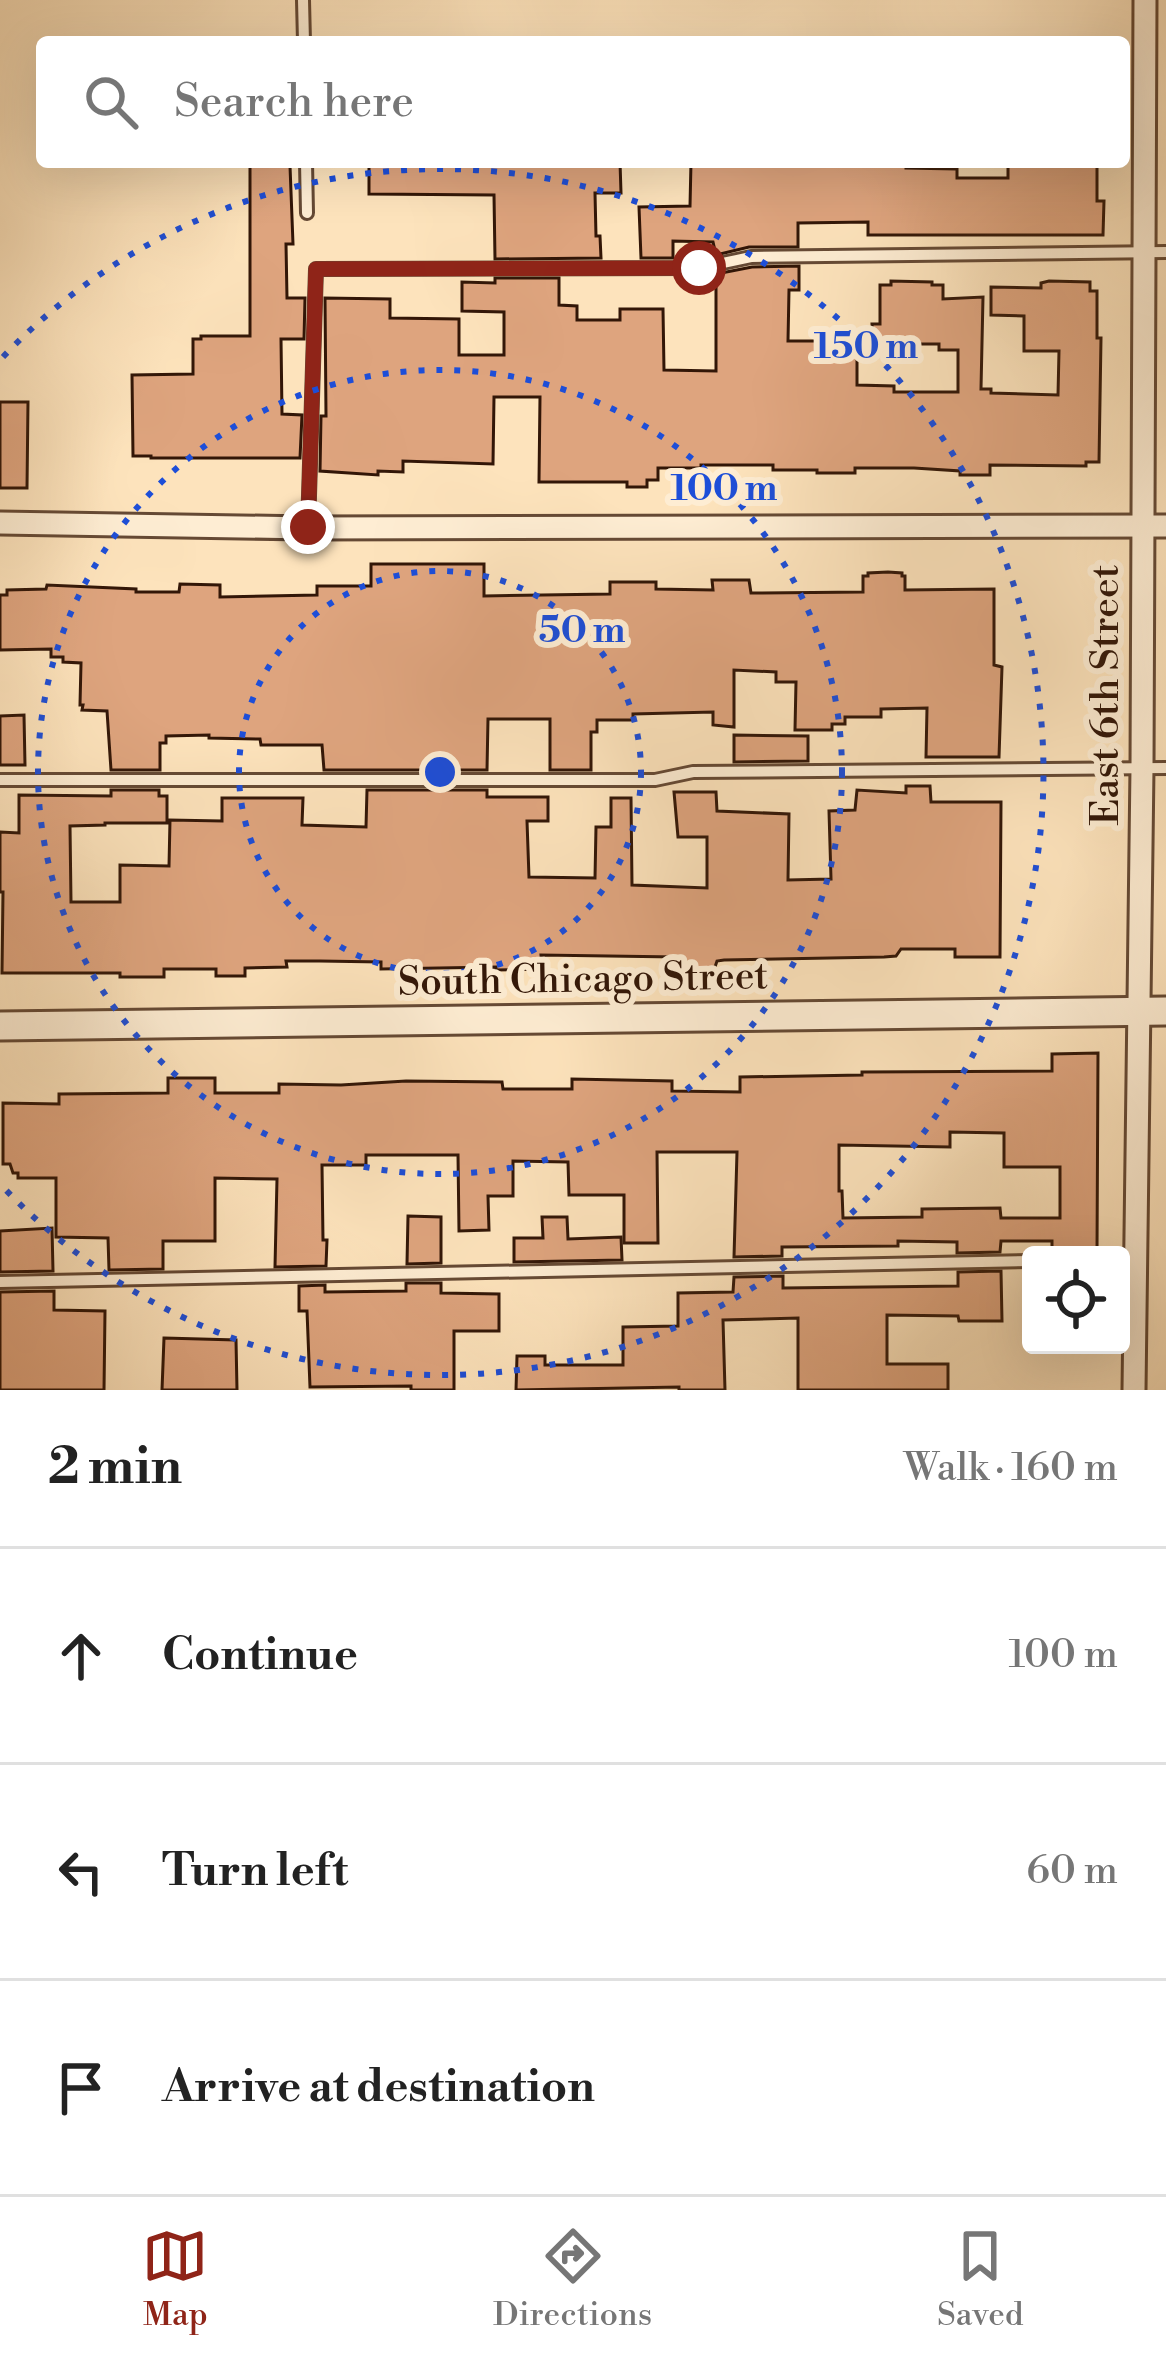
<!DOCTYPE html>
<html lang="en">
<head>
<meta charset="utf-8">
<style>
	:root { --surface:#fff; --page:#f6f6f6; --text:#222; --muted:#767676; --line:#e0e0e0; --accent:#8f2418 }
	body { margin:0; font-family:"Libre Bodoni",serif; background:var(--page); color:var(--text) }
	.controls { position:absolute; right:36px; bottom:36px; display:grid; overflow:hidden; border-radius:12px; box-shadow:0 12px 48px #0002 }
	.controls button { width:108px; height:108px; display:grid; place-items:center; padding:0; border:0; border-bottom:3px solid var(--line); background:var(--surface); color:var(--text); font:60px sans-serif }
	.stop { position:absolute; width:36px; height:36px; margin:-27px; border:9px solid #8f2418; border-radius:50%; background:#fff }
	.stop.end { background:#8f2418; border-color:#fff; box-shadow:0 3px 12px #0008 }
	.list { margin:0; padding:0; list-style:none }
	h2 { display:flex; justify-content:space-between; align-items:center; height:156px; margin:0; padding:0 48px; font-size:51px }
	h2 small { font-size:39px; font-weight:400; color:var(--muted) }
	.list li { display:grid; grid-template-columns:78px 1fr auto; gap:36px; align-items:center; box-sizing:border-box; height:216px; padding:0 48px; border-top:3px solid var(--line) }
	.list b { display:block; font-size:45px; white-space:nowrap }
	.list em { font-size:39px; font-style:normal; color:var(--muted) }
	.icon { flex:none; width:66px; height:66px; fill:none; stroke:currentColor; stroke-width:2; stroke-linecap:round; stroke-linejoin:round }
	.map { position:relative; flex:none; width:1166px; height:1390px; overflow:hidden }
	.search { position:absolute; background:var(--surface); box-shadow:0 12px 48px #0002; left:36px; right:36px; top:36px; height:132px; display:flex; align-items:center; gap:30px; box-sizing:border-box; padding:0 42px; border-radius:12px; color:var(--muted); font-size:45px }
	.sheet { height:804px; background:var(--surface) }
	nav { display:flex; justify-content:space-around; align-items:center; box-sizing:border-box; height:168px; border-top:3px solid var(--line); background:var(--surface); font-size:33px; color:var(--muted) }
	nav a { display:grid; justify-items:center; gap:6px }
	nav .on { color:var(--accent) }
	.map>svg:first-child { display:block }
</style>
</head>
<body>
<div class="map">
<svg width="1166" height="1390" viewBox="0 0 1166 1390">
	<rect width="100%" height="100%" fill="#fde3bc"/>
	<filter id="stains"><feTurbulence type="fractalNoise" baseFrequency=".00167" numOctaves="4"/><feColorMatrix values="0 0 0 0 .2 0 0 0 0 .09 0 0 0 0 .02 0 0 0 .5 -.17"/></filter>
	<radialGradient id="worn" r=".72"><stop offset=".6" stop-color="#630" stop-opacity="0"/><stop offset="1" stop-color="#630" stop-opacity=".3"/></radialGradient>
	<!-- building -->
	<g fill="#dea47e" stroke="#321607" stroke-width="3" fill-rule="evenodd">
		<path d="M369,162H620L621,193H595L596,236H600L601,258L495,259L494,195L369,194Z"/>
		<path d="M691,162H748V166H812V162H906V168L957,169V178H1008V162H1097V201H1104L1103,235H868V222L798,223V247H749L716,255L713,242L673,241V258H641L639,207L690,206Z"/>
		<path d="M250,166H290L293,244H286L287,298H305L304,339H281L282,414L302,415L300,458H151V456H133L132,375L193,374V339H201V336H250Z"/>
		<path d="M799,266V290H789L788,341H857V385L894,386V392H958V350H939V344H873L872,324H880V285H891V281L932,282V285H943V299L983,297L981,389H991V393L1058,395L1059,351H1024V316L991,315V287L1041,288V283L1049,281L1090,282V291H1097V338H1101L1099,462H1086V466L990,465V475H960V471L914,468H855V473H817V470H773V465H701V468H658V480H647V487H627V482H539L540,397H494L493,464L403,461V472L378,471V475L320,471L321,416H326L325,298L390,299V318L459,319V355H504V312L462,311V282L495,283V278H559V305L577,306V320H620V309H663L664,370L716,371V274L752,267Z"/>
		<path d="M0,402H28L27,488H0Z"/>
		<path d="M371,564H484V596L610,594V582H656V589L713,590L712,580H749L751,593L863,592V576H868V573L888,572L902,573V576H905V590L994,589V665L1002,667L999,757H926L927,708L881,709V717H845V724H832V730H795L796,682H776V672L734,670V727L713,725V712L633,714V720H597V732H591V770H550V719H488L487,770H324L322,745H261L260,739L209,738V735L166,736V743H160V770H111L107,711L82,710L83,705H80L81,663L63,662V657H51V649L0,650V595H7V590L46,589L47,585L136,589V592H179L180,584L220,585V597L317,595V586H371Z"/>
		<path d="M24,715L25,765H0V716Z"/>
		<path d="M734,735L808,736V761L734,762Z"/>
		<path d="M906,786H930L931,802H1001L1000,957H955V949H901L896,956L884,957L724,960L717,961L714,970L687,969L684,962H676V957L541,955L542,969L496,970V967L381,969V962L320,961H286L287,967L245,968V976H216V969H164V977H120V973H2L3,892H0V832L19,833V795L111,796V790H159V796H167V823H105V825L70,826L71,902H120V865L169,866L170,820L222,821V798H303L302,825L366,827L367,790H487V797H548V821H527L529,877L595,878L596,827H611V798H631L632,885L707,888V837H678L674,792H716L717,811L789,814L788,880L831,879L829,811L855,810L857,790L906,793Z"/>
		<path d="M1098,1053L1097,1251L1052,1249V1241H1001L1000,1252L957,1253V1242L898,1241V1246L782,1247V1256L734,1257L737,1152H657L658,1243H624V1195H569L568,1162L513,1161V1196H488L489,1230L459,1231L458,1155H366V1165H322L323,1240H327L326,1266L275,1267L277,1179L215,1178V1241H163V1269L109,1270L108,1238L56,1237V1178H18V1173H13L10,1164H3V1103L59,1104V1094L168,1093V1078H215V1093H279V1084L341,1085L406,1081L502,1082L503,1089H572V1079L672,1081V1091L740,1092V1077L862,1075V1072L1052,1071V1054ZM950,1132L1004,1133V1167H1060V1218H1001L1000,1208L922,1209V1217L843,1218L842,1191H839V1145L950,1147Z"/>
		<path d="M408,1216L441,1217V1263L407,1264Z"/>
		<path d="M542,1217H567L568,1239L621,1237L622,1260L514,1262V1238H543Z"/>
		<path d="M52,1228L53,1271L0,1272V1231Z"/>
		<path d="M1001,1271L1002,1321H959L958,1316L887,1315V1364H948V1390H798V1318L723,1320L725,1390H679V1387L516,1390L517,1356H545V1365H623V1327L678,1326V1293L733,1292L734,1277L783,1276V1288L958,1286V1272Z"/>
		<path d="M406,1283H441V1293L499,1294V1331H454V1390H411V1386L310,1387L307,1311H299V1286L325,1285V1292L406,1291Z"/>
		<path d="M54,1291V1310L105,1311L104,1390H0V1292Z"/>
		<path d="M164,1338L236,1340L237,1390H162Z"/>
	</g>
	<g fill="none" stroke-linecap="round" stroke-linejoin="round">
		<defs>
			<g id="service">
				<path d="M303,0L304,42"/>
				<path d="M306,162L307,213"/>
				<path d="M308,528L316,269L699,268L751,257L1166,252"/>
				<path d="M0,780H655L693,772L1166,768"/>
				<path d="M0,1282L1031,1261"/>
			</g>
			<g id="minor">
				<path d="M0,523L308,528L1166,526"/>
				<path d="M1134,1390L1142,768L1145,0"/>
			</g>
			<path id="tertiary" d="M0,1026L1166,1011"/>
		</defs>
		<!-- service casing -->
		<use href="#service" stroke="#654934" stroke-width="16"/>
		<!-- minor casing -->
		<use href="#minor" stroke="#654934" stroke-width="27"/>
		<!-- tertiary casing -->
		<use href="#tertiary" stroke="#654934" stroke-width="33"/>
		<!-- service -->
		<use href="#service" stroke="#feedd3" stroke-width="10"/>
		<!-- minor -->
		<use href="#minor" stroke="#feedd3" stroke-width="21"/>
		<!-- tertiary -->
		<use href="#tertiary" stroke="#feedd3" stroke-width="27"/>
	</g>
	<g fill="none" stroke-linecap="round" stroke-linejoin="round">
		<!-- route -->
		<path stroke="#8f2418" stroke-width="15" d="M308,527L316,269L699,268"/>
	</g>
	<!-- distance rings -->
	<g fill="none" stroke="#1d4ed8" stroke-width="6" stroke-dasharray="6 12">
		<circle cx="440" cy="772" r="201"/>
		<circle cx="440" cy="772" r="402"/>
		<path d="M3 357A603 603 0 1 1 3 1187"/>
	</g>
	<g text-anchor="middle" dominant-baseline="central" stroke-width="12" stroke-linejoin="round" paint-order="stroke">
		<!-- street labels -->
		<g font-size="39" fill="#321607" stroke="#feedd3">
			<text transform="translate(1106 695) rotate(-90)">East 6th Street</text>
			<text transform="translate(583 980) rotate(-1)">South Chicago Street</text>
		</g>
	</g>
	<circle cx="440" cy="772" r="18" fill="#1d4ed8" stroke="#feedd3" stroke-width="6"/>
	<g font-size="36" text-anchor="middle" font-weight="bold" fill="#1d4ed8" stroke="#feedd3" stroke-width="12" stroke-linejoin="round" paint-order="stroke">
		<text x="866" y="358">150 m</text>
		<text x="724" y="500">100 m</text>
		<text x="582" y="642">50 m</text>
	</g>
	<rect width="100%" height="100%" filter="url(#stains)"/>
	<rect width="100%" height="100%" fill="url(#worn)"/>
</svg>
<div class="controls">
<button><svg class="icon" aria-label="locate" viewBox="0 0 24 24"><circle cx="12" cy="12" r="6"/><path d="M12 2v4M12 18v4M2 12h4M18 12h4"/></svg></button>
</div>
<div class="stop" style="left:699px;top:268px"></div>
<div class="stop end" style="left:308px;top:527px"></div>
<div class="search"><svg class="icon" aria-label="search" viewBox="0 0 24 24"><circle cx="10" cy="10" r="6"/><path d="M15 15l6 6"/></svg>Search here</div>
</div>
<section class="sheet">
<h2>2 min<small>Walk · 160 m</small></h2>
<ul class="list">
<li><svg class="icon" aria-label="ahead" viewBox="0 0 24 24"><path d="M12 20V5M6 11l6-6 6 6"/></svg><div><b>Continue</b></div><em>100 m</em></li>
<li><svg class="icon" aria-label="left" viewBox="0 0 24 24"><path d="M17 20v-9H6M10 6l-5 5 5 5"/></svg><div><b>Turn left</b></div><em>60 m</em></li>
<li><svg class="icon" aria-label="arrive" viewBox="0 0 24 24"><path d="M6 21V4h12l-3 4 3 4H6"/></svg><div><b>Arrive at destination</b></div></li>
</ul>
</section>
<nav>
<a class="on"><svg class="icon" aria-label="map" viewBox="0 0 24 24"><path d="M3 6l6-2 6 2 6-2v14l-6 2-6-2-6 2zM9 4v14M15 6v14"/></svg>Map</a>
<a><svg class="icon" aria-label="directions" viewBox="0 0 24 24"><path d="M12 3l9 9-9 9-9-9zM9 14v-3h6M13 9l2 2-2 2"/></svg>Directions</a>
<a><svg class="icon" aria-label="saved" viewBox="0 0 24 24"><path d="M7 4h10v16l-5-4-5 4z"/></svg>Saved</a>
</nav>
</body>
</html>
